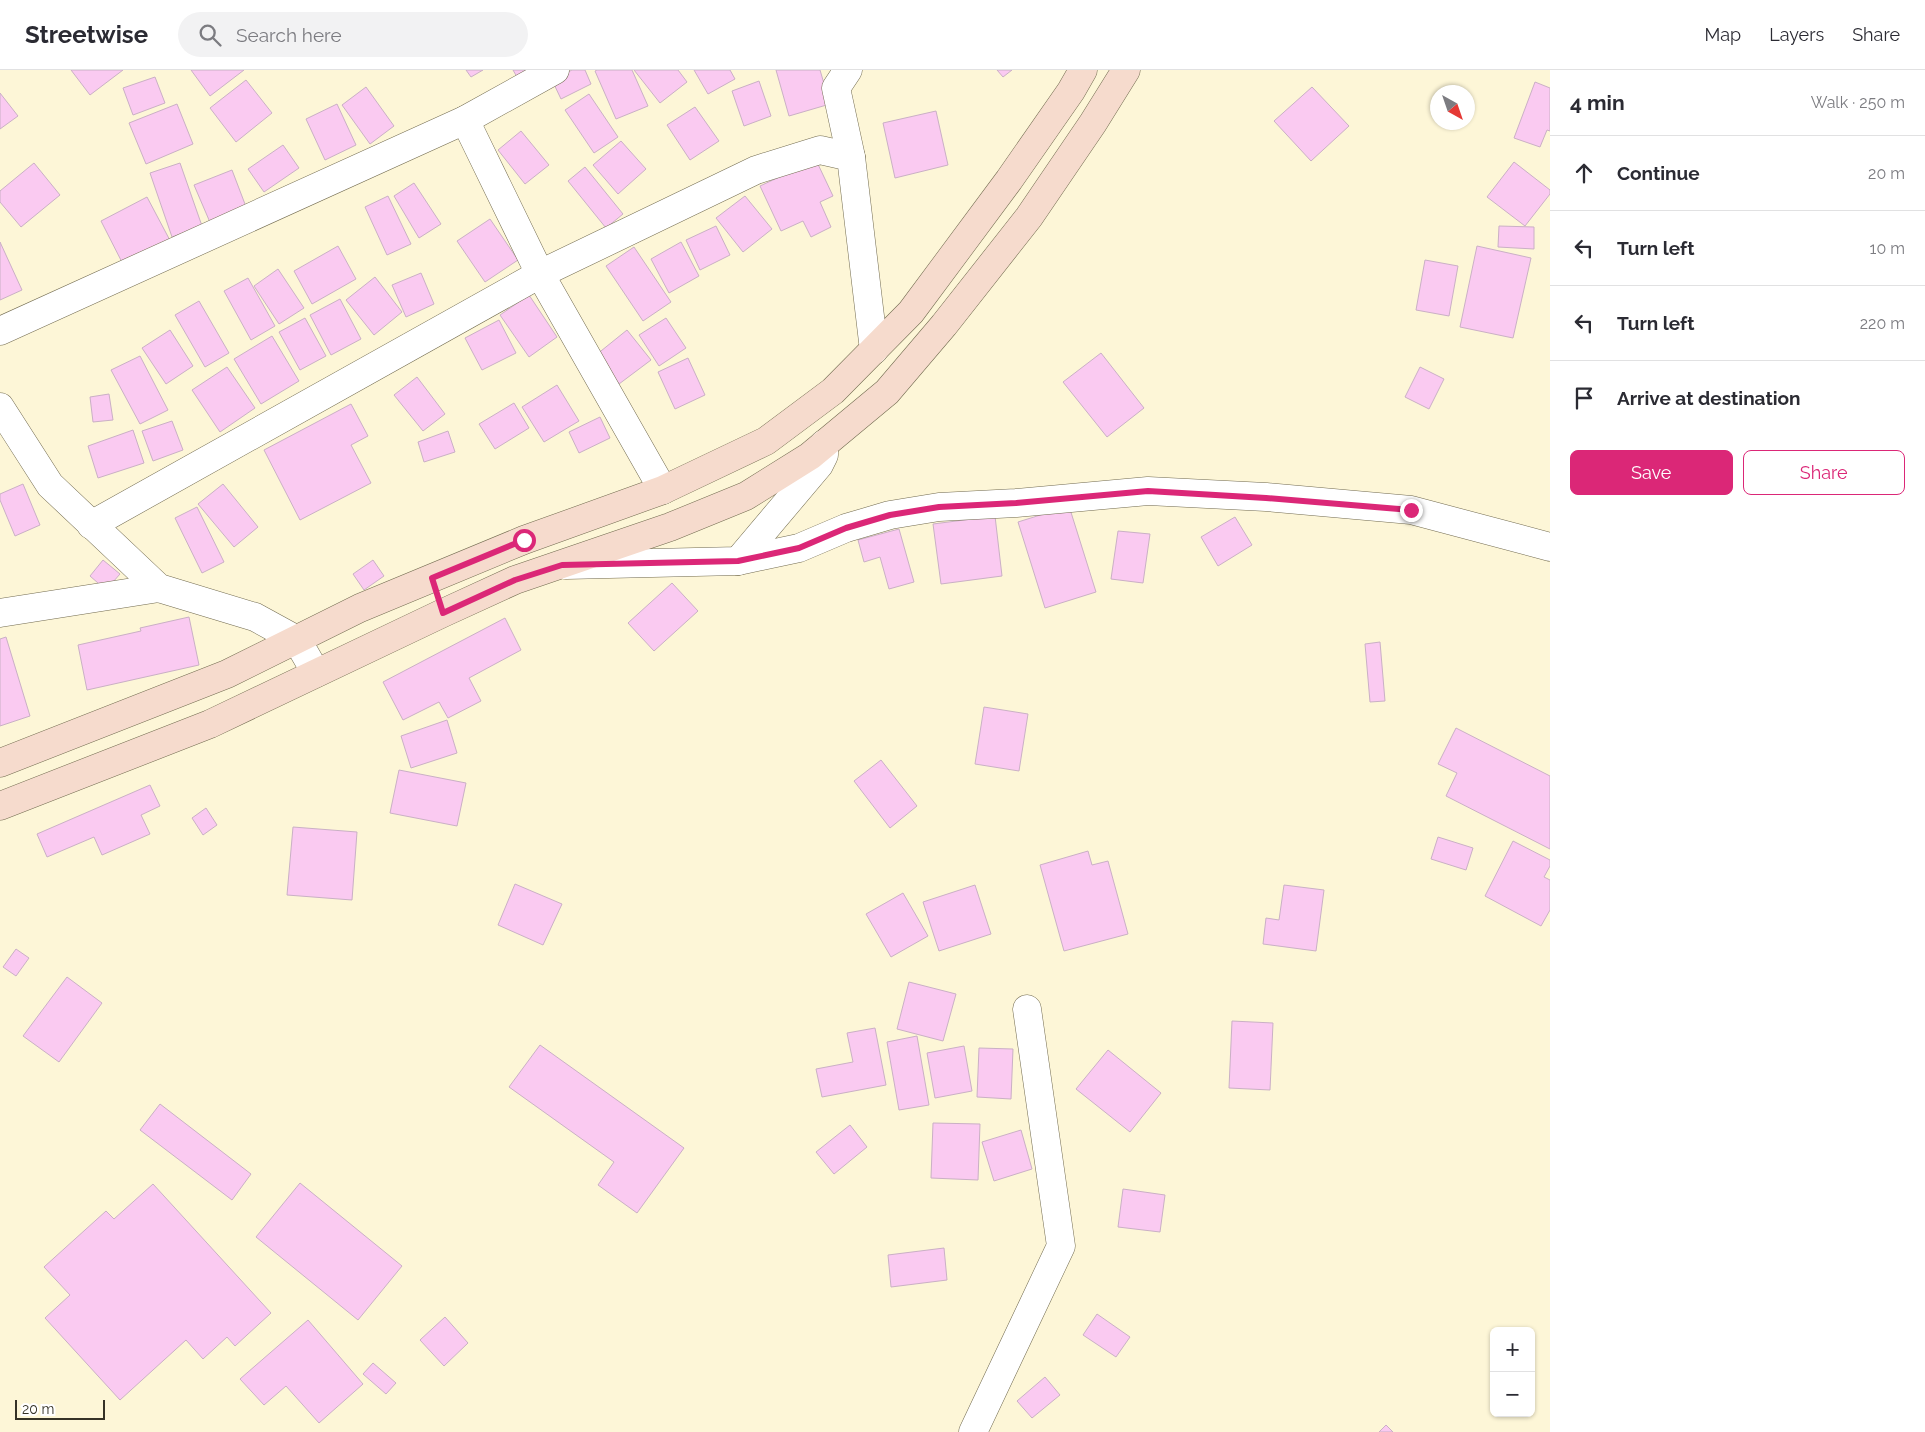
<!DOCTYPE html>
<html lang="en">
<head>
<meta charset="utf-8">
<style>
	:root { --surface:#fff; --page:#f2f2f3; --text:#2b2b33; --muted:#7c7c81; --line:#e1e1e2; --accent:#db2777 }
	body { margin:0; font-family:Raleway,sans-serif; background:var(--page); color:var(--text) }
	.controls { position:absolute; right:15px; bottom:15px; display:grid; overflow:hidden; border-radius:8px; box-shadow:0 1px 4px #0004 }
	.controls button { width:45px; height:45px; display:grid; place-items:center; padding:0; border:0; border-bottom:1px solid var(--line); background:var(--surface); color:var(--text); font:25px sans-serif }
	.compass { position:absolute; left:1430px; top:15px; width:45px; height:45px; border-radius:50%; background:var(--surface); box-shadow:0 1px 4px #0004; rotate:140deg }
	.scale { position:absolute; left:15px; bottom:12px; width:90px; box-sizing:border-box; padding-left:5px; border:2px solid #353226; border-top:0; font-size:14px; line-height:18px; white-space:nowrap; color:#353226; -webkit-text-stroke:4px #fff; paint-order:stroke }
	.stop { position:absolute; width:15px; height:15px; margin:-11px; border:4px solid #db2777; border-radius:50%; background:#fff }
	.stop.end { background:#db2777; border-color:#fff; box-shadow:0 1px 5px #0008 }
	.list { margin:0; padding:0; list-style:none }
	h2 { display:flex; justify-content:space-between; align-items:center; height:65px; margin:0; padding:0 20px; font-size:21px }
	h2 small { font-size:16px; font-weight:400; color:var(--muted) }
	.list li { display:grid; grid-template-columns:32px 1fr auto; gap:15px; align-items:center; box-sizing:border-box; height:75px; padding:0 20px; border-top:1px solid var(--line) }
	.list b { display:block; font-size:19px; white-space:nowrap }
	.list em { font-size:16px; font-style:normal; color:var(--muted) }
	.actions { display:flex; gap:10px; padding:15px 20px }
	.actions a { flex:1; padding:11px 0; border:1px solid var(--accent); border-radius:8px; text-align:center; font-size:18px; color:var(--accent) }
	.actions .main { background:var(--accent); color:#fff }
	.icon { flex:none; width:28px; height:28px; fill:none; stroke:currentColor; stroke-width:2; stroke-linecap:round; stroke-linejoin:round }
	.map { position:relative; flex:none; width:1550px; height:1362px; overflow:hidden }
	header { display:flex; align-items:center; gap:30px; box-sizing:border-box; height:70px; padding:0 25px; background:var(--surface); border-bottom:1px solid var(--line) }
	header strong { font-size:24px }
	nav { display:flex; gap:28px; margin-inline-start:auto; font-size:18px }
	.search { width:350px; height:45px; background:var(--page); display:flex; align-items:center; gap:12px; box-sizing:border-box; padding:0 18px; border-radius:28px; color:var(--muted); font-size:19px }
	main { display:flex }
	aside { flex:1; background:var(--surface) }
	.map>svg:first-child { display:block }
</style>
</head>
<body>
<header>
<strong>Streetwise</strong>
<div class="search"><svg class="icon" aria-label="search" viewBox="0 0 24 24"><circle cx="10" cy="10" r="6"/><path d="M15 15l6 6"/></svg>Search here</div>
<nav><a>Map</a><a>Layers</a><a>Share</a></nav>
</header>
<main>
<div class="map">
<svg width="1550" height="1362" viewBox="0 0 1550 1362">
	<rect width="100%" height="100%" fill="#fdf6d7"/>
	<!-- building -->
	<g fill="#facaf1" stroke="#cab0c5">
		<path d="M71,0H123L90,25Z"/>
		<path d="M191,0H244L210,26Z"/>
		<path d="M466,0H483L471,7Z"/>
		<path d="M513,0H544L521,14Z"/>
		<path d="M572,0H585L591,14L561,29L552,10Z"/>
		<path d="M597,0H632L648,36L616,49L595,1Z"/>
		<path d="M634,0H678L687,12L660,33Z"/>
		<path d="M694,0H730L735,9L708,24Z"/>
		<path d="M776,0H820L830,34L789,46Z"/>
		<path d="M997,0H1012L1003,7Z"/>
		<path d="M155,7L165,33L133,45L123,18Z"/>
		<path d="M246,10L272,43L236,72L210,38Z"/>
		<path d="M759,11L771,46L744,56L732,21Z"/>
		<path d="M1535,12L1550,18V61L1547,60L1540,77L1514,68Z"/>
		<path d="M366,17L394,56L370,74L342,35Z"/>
		<path d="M1312,17L1349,56L1311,91L1274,51Z"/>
		<path d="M0,23L18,46L0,59Z"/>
		<path d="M589,24L618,67L594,83L565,40Z"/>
		<path d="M177,34L193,74L146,94L129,53Z"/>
		<path d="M337,34L356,75L325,90L306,49Z"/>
		<path d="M695,37L719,71L690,90L667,55Z"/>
		<path d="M936,41L948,95L895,108L883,53Z"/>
		<path d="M521,61L549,95L525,114L498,80Z"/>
		<path d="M621,71L646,99L618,124L593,95Z"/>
		<path d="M283,75L299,98L264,122L248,99Z"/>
		<path d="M816,90L833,126L820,132L831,157L811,167L803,151L781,161L760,116Z"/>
		<path d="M1514,92L1550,120V124L1525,156L1487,127Z"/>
		<path d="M34,93L60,125L21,157L0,132V121Z"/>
		<path d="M180,93L202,156L172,167L150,103Z"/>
		<path d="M585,97L623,144L606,158L568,111Z"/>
		<path d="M232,100L248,142L212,157L194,115Z"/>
		<path d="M414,113L441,154L419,168L394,126Z"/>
		<path d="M388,126L411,174L387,185L365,137Z"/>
		<path d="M745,126L772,159L743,182L716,148Z"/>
		<path d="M147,127L174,178L127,202L101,151Z"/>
		<path d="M490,149L518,190L485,212L457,171Z"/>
		<path d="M716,156L730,185L700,200L686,170Z"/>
		<path d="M1499,156L1534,157V179L1498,177Z"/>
		<path d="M0,172L22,220L0,230Z"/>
		<path d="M681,172L699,206L669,223L651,189Z"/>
		<path d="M338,176L356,209L312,234L294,201Z"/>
		<path d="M1477,176L1531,188L1513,268L1460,257Z"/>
		<path d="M634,177L671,232L643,251L606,196Z"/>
		<path d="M1425,190L1458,196L1449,246L1416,240Z"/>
		<path d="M278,199L304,238L279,254L254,216Z"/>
		<path d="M421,203L434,234L406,247L392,215Z"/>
		<path d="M375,207L402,242L374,265L346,230Z"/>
		<path d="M248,208L275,256L251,270L224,221Z"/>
		<path d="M529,225L557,267L529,287L500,245Z"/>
		<path d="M340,229L361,269L331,285L310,245Z"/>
		<path d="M199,231L229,283L205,297L175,245Z"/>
		<path d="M305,248L326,286L300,300L279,262Z"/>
		<path d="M666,248L686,278L659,296L639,265Z"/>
		<path d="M499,250L516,283L482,300L465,268Z"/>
		<path d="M170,260L193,296L166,314L142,278Z"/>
		<path d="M627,260L651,290L619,314L596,285Z"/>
		<path d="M272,266L299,311L261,334L234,289Z"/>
		<path d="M1101,283L1144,338L1107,367L1063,312Z"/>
		<path d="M140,286L168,340L140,354L111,300Z"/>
		<path d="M688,288L705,325L675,339L658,302Z"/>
		<path d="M227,297L255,338L220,362L192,320Z"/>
		<path d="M1420,297L1444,309L1429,339L1405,327Z"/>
		<path d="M417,307L445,344L423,361L394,325Z"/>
		<path d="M557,315L579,351L544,372L522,337Z"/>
		<path d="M109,324L113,350L93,352L90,327Z"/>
		<path d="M514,333L529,358L495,379L479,354Z"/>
		<path d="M351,334L368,366L351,375L371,413L300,450L264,380Z"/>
		<path d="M600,347L610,368L579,383L569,362Z"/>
		<path d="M172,351L183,380L153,391L142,361Z"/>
		<path d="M133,360L144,393L98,408L88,376Z"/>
		<path d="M448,361L455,382L424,392L418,372Z"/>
		<path d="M23,414L40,455L15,466L0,430V424Z"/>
		<path d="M223,414L258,457L234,477L198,434Z"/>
		<path d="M1069,436L1096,522L1045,538L1018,452Z"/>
		<path d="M197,437L224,492L202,503L175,448Z"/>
		<path d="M995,446L1002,506L941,514L933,454Z"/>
		<path d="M1235,447L1252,475L1218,496L1201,467Z"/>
		<path d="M899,459L914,512L889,519L880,487L864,492L858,470Z"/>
		<path d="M1118,461L1150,464L1143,513L1111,509Z"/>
		<path d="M103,490L120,504L106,520L90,506Z"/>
		<path d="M373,490L384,506L364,520L353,504Z"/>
		<path d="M672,513L698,541L654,581L628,553Z"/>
		<path d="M189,547L199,595L87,620L78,575L141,561L140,558Z"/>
		<path d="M505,548L521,580L469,608L481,631L448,648L439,632L403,650L383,612Z"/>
		<path d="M6,567L30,646L0,656V569Z"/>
		<path d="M1380,572L1385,631L1370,632L1365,574Z"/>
		<path d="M984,637L1028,644L1019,701L975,694Z"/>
		<path d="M447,650L457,683L411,698L401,666Z"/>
		<path d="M1456,658L1550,706V779L1446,726L1457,703L1438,694Z"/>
		<path d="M881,690L917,736L890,758L854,711Z"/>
		<path d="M399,700L466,713L457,756L390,743Z"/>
		<path d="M150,715L160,736L141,745L150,764L102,785L94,767L47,787L37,764Z"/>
		<path d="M206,738L217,755L203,765L192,748Z"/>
		<path d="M293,757L357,762L352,830L287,825Z"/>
		<path d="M1438,767L1473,778L1466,800L1431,789Z"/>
		<path d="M1513,771L1550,790V796L1544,807L1550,810V840L1541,856L1485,826Z"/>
		<path d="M1088,781L1092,795L1108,791L1128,864L1064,881L1040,795Z"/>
		<path d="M515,814L562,834L543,875L498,855Z"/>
		<path d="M975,815L991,864L939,881L923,832Z"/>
		<path d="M1284,815L1324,820L1316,881L1263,874L1266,848L1279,850Z"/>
		<path d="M903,823L928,866L891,887L866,844Z"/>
		<path d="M16,879L29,888L16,906L3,897Z"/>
		<path d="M67,907L102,933L59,992L23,966Z"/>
		<path d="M909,912L956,924L943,971L897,959Z"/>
		<path d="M1232,951L1273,953L1270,1020L1229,1018Z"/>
		<path d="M875,958L886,1015L822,1027L816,999L853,992L847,963Z"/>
		<path d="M917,966L929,1035L899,1040L887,972Z"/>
		<path d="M540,975L684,1078L637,1143L598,1115L614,1092L509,1017Z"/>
		<path d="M964,976L972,1021L935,1028L927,983Z"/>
		<path d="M979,978L1013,979L1011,1029L977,1027Z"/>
		<path d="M1108,980L1161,1023L1130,1062L1076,1019Z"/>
		<path d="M160,1034L251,1104L232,1130L140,1060Z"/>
		<path d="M933,1053L980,1054L978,1110L931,1108Z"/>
		<path d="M850,1055L867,1077L834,1104L816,1082Z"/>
		<path d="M1021,1060L1032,1099L994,1111L982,1072Z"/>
		<path d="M300,1113L402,1196L358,1250L256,1167Z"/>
		<path d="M153,1114L271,1243L235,1276L227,1267L203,1289L186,1270L120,1330L45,1248L70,1225L44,1197L106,1141L114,1149Z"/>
		<path d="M1123,1119L1165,1125L1160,1162L1118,1157Z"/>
		<path d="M944,1178L947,1210L891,1217L888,1185Z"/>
		<path d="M1097,1244L1130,1267L1116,1287L1083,1265Z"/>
		<path d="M445,1247L468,1273L444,1296L420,1270Z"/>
		<path d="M308,1250L363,1314L319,1353L286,1316L264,1335L240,1309Z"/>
		<path d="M373,1293L396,1313L386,1324L363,1304Z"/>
		<path d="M1045,1307L1060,1325L1032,1348L1017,1331Z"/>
		<path d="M1386,1355L1393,1362H1379Z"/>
	</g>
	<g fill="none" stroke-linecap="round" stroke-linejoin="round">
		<defs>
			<g id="minor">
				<path d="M848,0L836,18L851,87"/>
				<path d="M465,50L540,204L663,420"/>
				<path d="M0,261L465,50L555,0"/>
				<path d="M0,337L50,415L159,518L255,547L297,570L316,603"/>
				<path d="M91,455L540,204L756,100L820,80L851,87L874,280"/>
				<path d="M738,491L819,395L824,385V374"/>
				<path d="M566,495L738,491L799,478L846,458L890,445L939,437L1016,433L1148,421L1266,427L1411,440L1550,477"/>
				<path d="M0,543L159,518"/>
				<path d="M973,1362L1061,1176L1027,939"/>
			</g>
			<g id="secondary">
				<path d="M0,693L227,604L360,538L524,470L663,420L766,371L833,321L911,242L1009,110L1071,21L1083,0"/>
				<path d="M0,736L210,654L443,543L515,510L670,457L746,426L810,386L887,322L944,255L1029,147L1093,53L1126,0"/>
			</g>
		</defs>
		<!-- minor casing -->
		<use href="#minor" stroke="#726b50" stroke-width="29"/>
		<!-- secondary casing -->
		<use href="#secondary" stroke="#726b50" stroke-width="29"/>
		<!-- minor -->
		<use href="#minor" stroke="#fff" stroke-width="28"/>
		<!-- secondary -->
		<use href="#secondary" stroke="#f6dbcd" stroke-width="28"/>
	</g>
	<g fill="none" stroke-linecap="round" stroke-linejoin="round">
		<!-- route -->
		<path stroke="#db2777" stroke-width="6" d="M524,470L432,508L443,543L515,510L562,495L738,491L799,478L846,458L890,445L939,437L1016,433L1148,421L1266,428L1411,440"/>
	</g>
</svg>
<div class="controls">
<button>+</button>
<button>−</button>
</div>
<svg class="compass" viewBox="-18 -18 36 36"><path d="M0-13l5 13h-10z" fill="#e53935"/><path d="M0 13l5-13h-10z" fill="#7c7c81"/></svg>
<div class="scale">20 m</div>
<div class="stop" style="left:524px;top:470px"></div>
<div class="stop end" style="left:1411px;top:440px"></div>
</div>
<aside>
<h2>4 min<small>Walk · 250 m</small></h2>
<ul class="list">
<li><svg class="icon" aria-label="ahead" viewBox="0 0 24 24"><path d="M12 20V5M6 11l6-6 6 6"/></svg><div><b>Continue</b></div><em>20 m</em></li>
<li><svg class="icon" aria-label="left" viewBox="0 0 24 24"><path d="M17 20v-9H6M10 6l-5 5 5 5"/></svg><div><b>Turn left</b></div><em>10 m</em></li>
<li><svg class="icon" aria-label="left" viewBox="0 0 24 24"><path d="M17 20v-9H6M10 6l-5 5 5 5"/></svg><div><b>Turn left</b></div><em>220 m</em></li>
<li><svg class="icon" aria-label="arrive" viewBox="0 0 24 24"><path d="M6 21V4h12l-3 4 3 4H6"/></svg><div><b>Arrive at destination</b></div></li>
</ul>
<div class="actions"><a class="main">Save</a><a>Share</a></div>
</aside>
</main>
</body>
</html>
